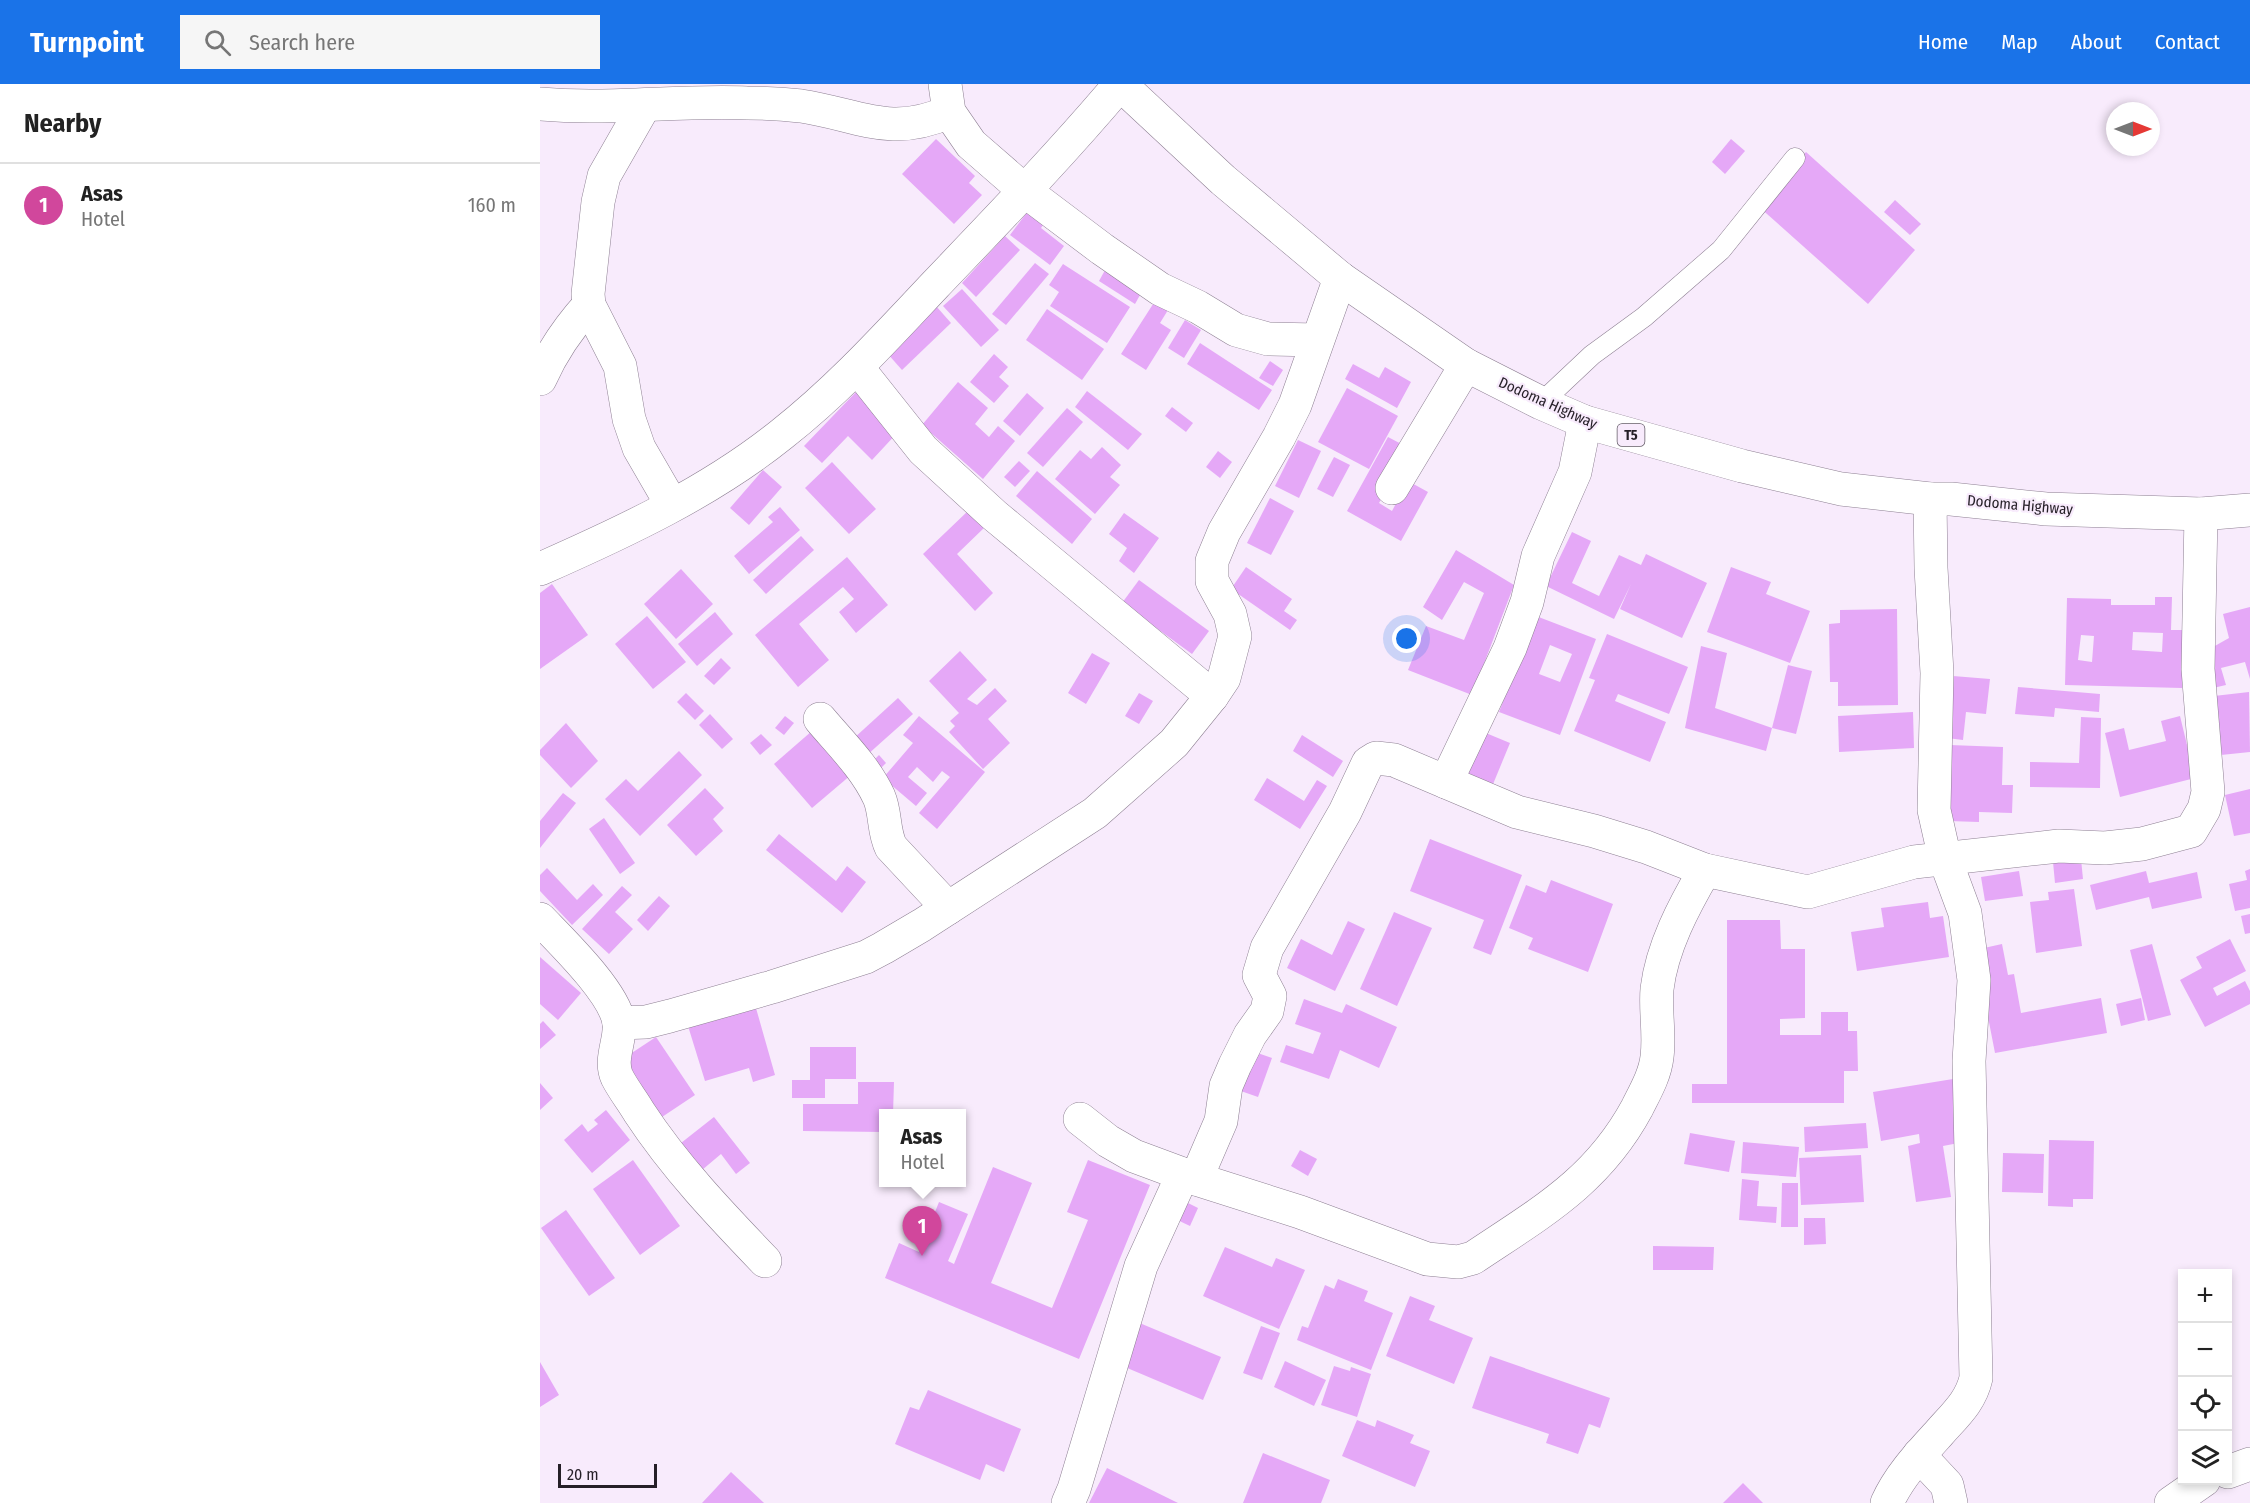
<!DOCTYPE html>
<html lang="en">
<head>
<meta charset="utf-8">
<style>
	:root { --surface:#fff; --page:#f6f6f6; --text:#222; --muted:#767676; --line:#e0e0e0; --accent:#1a73e8 }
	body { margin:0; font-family:"Fira Sans Condensed",sans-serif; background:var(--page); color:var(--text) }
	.controls { position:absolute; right:18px; bottom:18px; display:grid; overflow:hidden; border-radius:0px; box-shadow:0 3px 9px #0003 }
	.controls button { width:54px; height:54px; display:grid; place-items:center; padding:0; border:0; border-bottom:2px solid var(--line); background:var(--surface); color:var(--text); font:30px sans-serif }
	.compass { position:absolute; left:1566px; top:18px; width:54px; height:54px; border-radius:50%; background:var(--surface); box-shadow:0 3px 9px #0003; rotate:90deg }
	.scale { position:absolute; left:18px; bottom:15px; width:99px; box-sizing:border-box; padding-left:6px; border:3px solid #251f27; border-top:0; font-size:16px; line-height:21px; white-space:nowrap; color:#251f27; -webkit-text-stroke:4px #f8ebfc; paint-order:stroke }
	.you { position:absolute; left:867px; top:555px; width:21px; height:21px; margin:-15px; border:4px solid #fff; border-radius:50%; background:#1a73e8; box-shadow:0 0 0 9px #1a73e833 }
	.badge { display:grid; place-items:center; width:39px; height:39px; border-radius:50%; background:var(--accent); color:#fff; font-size:20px; font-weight:700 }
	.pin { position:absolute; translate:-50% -50px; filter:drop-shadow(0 2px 3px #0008) }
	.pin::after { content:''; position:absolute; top:32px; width:21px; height:18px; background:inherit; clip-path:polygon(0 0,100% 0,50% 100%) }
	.popup { position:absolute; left:339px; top:1025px; width:87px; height:78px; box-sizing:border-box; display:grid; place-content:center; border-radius:0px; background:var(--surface); filter:drop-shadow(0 2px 4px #0005); font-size:20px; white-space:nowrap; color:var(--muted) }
	.popup b { font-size:22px; color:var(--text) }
	.popup::after { content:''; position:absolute; left:50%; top:100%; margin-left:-12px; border:12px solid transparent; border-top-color:var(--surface) }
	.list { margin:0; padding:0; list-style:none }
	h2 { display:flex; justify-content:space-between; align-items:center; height:78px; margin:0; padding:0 24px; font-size:26px }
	h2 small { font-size:20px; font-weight:400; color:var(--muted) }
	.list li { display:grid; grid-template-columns:39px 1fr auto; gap:18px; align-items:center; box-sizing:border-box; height:84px; padding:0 24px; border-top:2px solid var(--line) }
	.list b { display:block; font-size:22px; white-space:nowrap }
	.list p { margin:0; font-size:20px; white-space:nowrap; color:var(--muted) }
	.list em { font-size:20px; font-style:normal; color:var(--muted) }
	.icon { flex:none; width:33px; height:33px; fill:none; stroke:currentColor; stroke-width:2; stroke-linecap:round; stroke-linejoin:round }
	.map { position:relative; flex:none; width:1710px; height:1419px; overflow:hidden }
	header { display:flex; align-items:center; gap:36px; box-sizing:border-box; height:84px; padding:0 30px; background:var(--accent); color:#fff }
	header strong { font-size:28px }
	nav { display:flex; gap:33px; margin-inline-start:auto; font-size:21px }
	.search { width:420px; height:54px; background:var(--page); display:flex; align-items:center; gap:15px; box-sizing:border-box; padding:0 21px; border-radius:0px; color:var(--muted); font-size:22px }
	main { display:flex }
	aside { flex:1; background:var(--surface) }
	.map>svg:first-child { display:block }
</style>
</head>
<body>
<header>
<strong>Turnpoint</strong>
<div class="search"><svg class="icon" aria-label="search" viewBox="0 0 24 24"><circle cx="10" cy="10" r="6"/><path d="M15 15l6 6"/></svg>Search here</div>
<nav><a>Home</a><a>Map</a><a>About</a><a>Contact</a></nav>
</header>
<main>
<aside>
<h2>Nearby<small></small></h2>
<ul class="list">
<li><span class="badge" style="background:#d1479c">1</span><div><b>Asas</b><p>Hotel</p></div><em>160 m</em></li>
</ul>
</aside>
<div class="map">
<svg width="1710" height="1419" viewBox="0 0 1710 1419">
	<rect width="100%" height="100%" fill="#f8ebfc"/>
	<!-- building -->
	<g fill="#e5a8f7" fill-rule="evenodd">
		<path d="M396,55L435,92L429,99L442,111L414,140L362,90Z"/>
		<path d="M1191,55L1205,67L1185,90L1172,78Z"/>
		<path d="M1266,68L1375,166L1328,220L1218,122Z"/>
		<path d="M1355,116L1381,140L1370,151L1344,128Z"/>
		<path d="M491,123L507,135L501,144L524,162L510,181L470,151Z"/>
		<path d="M465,152L480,166L436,213L422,199Z"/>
		<path d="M495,179L509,190L466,241L452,230Z"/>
		<path d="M569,179L605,202L595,220L559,197Z"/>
		<path d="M523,180L590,223L567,259L510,222L519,208L509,201Z"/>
		<path d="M422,205L459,246L441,263L403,222Z"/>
		<path d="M615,217L628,226L620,239L631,246L606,286L581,270Z"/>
		<path d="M396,222L411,239L362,286L347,269Z"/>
		<path d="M507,225L564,265L542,296L486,256Z"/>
		<path d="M645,236L661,246L644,274L628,264Z"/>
		<path d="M660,259L732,306L719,326L647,280Z"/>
		<path d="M454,270L468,283L459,293L469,302L454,319L430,298Z"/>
		<path d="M730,277L743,286L733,302L719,294Z"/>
		<path d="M813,280L839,294L845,283L871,298L857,324L805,295Z"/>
		<path d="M418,298L448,324L435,340L449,353L458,342L475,357L443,395L382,341Z"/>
		<path d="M807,304L858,332L829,385L778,358Z"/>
		<path d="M547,307L602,350L588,366L535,323Z"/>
		<path d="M316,308L358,348L332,376L308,352L282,379L264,362Z"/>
		<path d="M487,309L504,324L480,352L463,337Z"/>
		<path d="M632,323L653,339L646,348L625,332Z"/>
		<path d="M527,324L543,338L503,383L487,369Z"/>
		<path d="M848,353L869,364L839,419L852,427L868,397L888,408L861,457L807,427Z"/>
		<path d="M758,356L781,367L759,414L735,402Z"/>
		<path d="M562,363L581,381L570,393L580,401L555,430L515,395L540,366L551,375Z"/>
		<path d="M678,367L692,378L680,394L666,383Z"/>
		<path d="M794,373L810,381L793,413L777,405Z"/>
		<path d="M479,377L490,387L475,403L464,393Z"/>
		<path d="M292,378L336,425L309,450L265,404Z"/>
		<path d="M223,386L242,403L209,441L190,424Z"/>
		<path d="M497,387L552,435L532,460L476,412Z"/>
		<path d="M730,414L754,427L731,471L707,459Z"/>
		<path d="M240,423L260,446L209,490L194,472L233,438L228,433Z"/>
		<path d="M429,426L445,443L417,470L453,509L435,527L383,470Z"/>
		<path d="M584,429L619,454L594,489L579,477L587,464L569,450Z"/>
		<path d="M1032,448L1051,457L1032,499L1059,512L1079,471L1101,481L1106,470L1167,499L1142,554L1080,525L1091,500L1074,535L1006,502Z"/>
		<path d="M261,452L274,466L226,510L213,496Z"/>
		<path d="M916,466L974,501L932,611L868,586L886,542L924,556L944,509L924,498L902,536L883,523Z"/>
		<path d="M307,473L348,521L316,549L299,528L314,515L303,503L259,540L289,576L258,603L215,551Z"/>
		<path d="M706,483L752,515L744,527L757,536L750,546L691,505Z"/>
		<path d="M1191,483L1231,498L1226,510L1270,527L1250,579L1167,548Z"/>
		<path d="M141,485L173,520L136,555L104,520Z"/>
		<path d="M599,496L669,547L652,570L582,519Z"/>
		<path d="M12,500L48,551L0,585V509Z"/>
		<path d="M1615,513H1632L1631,546H1644L1642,604L1525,601L1527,514L1571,515V521H1615ZM1593,548L1623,549L1622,568L1592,566ZM1541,551L1554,552L1552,578L1538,576Z"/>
		<path d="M1710,523V595L1705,578L1681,584L1686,601L1673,604V563L1689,554L1683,530Z"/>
		<path d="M1357,525L1358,621L1298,622V598H1290L1289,540L1300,539V526Z"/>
		<path d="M175,528L193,550L157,582L138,560Z"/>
		<path d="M107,532L146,578L113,605L75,560Z"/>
		<path d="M996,532L1056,555L1020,651L959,628ZM1010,561L1032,570L1020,598L999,590Z"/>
		<path d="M1067,550L1148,583L1129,630L1078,610L1075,617L1126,638L1110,678L1034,647L1055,596L1049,594Z"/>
		<path d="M1161,562L1187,569L1175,624L1232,644L1226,667L1145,644Z"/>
		<path d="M420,567L447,596L427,615L437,621L455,604L467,617L448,635L470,659L443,685L409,648L415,642L410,637L419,629L389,597Z"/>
		<path d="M552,569L570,579L546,620L528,609Z"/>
		<path d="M181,574L191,584L174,601L164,592Z"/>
		<path d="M1248,581L1272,587L1256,650L1232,644Z"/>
		<path d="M1413,592L1450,595L1446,630L1426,628L1423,656L1407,654Z"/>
		<path d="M1478,603L1560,610L1559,628L1515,624L1514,633L1475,630Z"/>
		<path d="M1709,608L1710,668L1681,671L1674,612Z"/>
		<path d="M146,609L164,627L155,636L137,618Z"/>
		<path d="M599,609L613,617L599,640L585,632Z"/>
		<path d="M358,614L373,630L327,671L313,655Z"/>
		<path d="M1373,628L1374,664L1299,668L1298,632Z"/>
		<path d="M170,630L193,655L182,665L159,641Z"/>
		<path d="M245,632L254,639L244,651L235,644Z"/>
		<path d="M379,632L445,688L397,745L379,729L410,693L402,687L393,698L377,683L368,693L387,709L376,722L343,694L373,659L363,651Z"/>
		<path d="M1640,632L1655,694L1580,713L1565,649L1584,644L1589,666L1626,657L1621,637Z"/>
		<path d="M1541,633L1561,634L1560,704L1490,703V678L1539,679Z"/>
		<path d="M26,639L58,677L31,704L0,671V666Z"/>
		<path d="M280,640L318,685L272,724L234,680Z"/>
		<path d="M941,647L970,659L951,705L922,692Z"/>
		<path d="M221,650L232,661L220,671L210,659Z"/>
		<path d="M762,651L803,677L793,693L753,667Z"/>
		<path d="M1410,661L1463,663L1462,701H1473L1472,729L1439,728V738L1408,737Z"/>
		<path d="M139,667L162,691L100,752L65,715L86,695L98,707Z"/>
		<path d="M339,671L346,679L338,687L331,679Z"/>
		<path d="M727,694L764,717L777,696L787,702L760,745L714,716Z"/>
		<path d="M165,704L184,724L173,735L183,747L156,772L127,741Z"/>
		<path d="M1710,705V749L1694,752L1685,711Z"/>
		<path d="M23,709L36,719L0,764V737Z"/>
		<path d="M64,734L95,779L80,790L49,745Z"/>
		<path d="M239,750L296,797L307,782L326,798L302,829L226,766Z"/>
		<path d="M890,755L982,791L951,871L933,864L944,836L870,807Z"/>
		<path d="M1541,775L1543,795L1515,799L1513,778Z"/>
		<path d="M7,784L37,816L53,800L63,811L32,841L0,807V791Z"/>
		<path d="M1710,785V824L1695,827L1689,800L1707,796L1705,787Z"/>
		<path d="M1479,787L1483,812L1445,817L1441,793Z"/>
		<path d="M1606,787L1609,799L1657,788L1662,814L1612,825L1609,813L1556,826L1550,801Z"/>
		<path d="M1011,796L1073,820L1048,888L988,865L993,854L969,844L986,801L1006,809Z"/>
		<path d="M82,802L92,811L75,828L93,845L69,870L42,845Z"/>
		<path d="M1534,805L1542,862L1496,869L1490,818L1509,816L1508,808Z"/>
		<path d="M119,812L130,822L108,847L97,836Z"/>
		<path d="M1388,818L1390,834L1403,832L1409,873L1317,887L1311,848L1344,843L1341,824Z"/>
		<path d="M854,828L892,844L857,922L820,905Z"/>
		<path d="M1710,830V849L1705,850L1701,832Z"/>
		<path d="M1187,836H1240L1241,865H1265V934L1240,935V951H1281V928H1308V947H1317L1318,987H1304V1019H1152V1000H1187Z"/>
		<path d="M808,837L825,845L795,907L747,884L761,855L792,871Z"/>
		<path d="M1690,855L1706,887L1673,904L1677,912L1705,897L1710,907V920L1665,943L1640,896L1662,884L1656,873Z"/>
		<path d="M1462,860L1468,891L1474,890L1481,929L1561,914L1567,949L1455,969L1435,866Z"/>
		<path d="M1612,860L1631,931L1608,937L1590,866Z"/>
		<path d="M0,873L41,909L18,936L0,920Z"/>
		<path d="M1601,914L1605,936L1581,942L1576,920Z"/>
		<path d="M764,915L802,929L806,920L857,943L839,984L800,966L789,995L740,978L746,961L773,970L781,949L755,940Z"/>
		<path d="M214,917L235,991L213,998L209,984L165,997L148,942Z"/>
		<path d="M3,937L16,951L0,965V940Z"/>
		<path d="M116,953L155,1011L116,1037L78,978Z"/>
		<path d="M270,963H316V995H285V1014H252V996H270Z"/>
		<path d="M709,966L732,974L718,1013L695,1005Z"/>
		<path d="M1413,995L1429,1057L1403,1062L1411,1113L1376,1118L1368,1062L1380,1059L1379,1050L1341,1057L1333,1008Z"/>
		<path d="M318,998H354L353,1030H343V1048L263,1047V1020H318Z"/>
		<path d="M0,999L13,1014L0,1026Z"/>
		<path d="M66,1026L90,1056L52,1089L24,1056L42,1040L48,1048L58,1040L54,1036Z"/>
		<path d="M174,1033L210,1079L196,1090L181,1070L162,1086L141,1059Z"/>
		<path d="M1326,1039L1328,1064L1265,1068L1264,1043Z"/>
		<path d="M1150,1049L1195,1057L1189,1088L1144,1080Z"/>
		<path d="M1509,1056L1554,1057L1553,1115H1533V1123L1508,1122Z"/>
		<path d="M1203,1058L1259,1063L1256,1093L1201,1089Z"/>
		<path d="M760,1066L777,1075L768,1092L751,1082Z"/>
		<path d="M1463,1069L1504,1070L1503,1109L1462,1108Z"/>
		<path d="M1321,1071L1324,1118L1261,1121L1259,1074Z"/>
		<path d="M93,1076L140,1142L100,1171L53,1105Z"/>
		<path d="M548,1076L610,1101L539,1275L345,1194L359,1159L379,1168L399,1118L428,1130L408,1177L414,1180L453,1083L492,1099L451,1199L512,1224L548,1136L527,1128Z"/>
		<path d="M1202,1095L1219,1097L1217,1122L1237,1123L1236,1139L1199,1136Z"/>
		<path d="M1242,1099H1258V1143H1241Z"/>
		<path d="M640,1115L658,1124L650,1142L631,1133Z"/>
		<path d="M26,1126L75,1194L49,1212L1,1144Z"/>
		<path d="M1264,1134H1285L1286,1160L1264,1161Z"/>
		<path d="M1113,1162L1174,1163L1173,1186H1113Z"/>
		<path d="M685,1163L732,1183L736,1174L765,1186L739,1245L663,1212Z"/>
		<path d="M798,1195L828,1207L824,1217L853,1229L831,1286L757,1256L762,1242L768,1244L785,1201L794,1205Z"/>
		<path d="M870,1212L895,1222L889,1236L933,1254L914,1300L846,1272Z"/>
		<path d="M590,1235L681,1273L663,1316L573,1278Z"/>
		<path d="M721,1242L740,1249L722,1296L703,1289Z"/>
		<path d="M950,1272L1070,1314L1060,1344L1049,1340L1038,1370L1006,1359L1009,1350L932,1324Z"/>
		<path d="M745,1277L786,1296L774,1322L734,1303Z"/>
		<path d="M0,1278L19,1311L0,1323Z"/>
		<path d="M794,1282L810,1287L811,1283L831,1290L817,1333L781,1321Z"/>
		<path d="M388,1306L481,1345L464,1388L446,1380L440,1396L355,1360L370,1323L379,1326Z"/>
		<path d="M817,1336L835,1343L837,1336L874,1351L870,1359L890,1367L875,1403L802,1372Z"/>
		<path d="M723,1369L790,1396L781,1419H703Z"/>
		<path d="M567,1384L638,1419H549Z"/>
		<path d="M191,1388L224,1419H162Z"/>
		<path d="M1203,1399L1223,1419H1183Z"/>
	</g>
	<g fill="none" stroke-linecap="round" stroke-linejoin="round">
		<defs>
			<path id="service" d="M1001,319L1052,271L1104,233L1181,166L1255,74"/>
			<g id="minor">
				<path d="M405,0L409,28L431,60L485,107L562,165L620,205L658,223L696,246L728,255L777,256"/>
				<path d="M0,20C69,26 138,16 207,19C225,19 244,20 261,22C320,31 349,54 409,28"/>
				<path d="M104,22L64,92L58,118L48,210L49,221L80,282L89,335L99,364L132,421"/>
				<path d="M317,283L383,366L454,431L672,612"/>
				<path d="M0,295C12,268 29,243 49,221"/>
				<path d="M852,404L926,281"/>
				<path d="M0,485C84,448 170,408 242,350C298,306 346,253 395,201C458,135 521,70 580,0"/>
				<path d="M280,635C301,660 325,683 339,713C346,729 343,747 351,763L408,824"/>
				<path d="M906,698L970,564L987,518L998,472L1035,388L1045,338"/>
				<path d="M0,835C22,858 75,909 79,939C81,957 69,975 77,993C83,1005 92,1016 99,1028C135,1083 180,1130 225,1177"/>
				<path d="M79,939L106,938L130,932L232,903L326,873L343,864L382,841L555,729L634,659L672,612L684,594L695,552L690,530L672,497V477L684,448L739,353L755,321L800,194"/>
				<path d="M540,1035L568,1057L594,1072L656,1095L760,1128L887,1175L918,1178L933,1174C1000,1129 1057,1098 1097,1024C1105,1008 1115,991 1117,973C1120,950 1115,927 1117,905C1122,863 1144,822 1165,786"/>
				<path d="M656,1095L681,1037L686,1002L695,981L710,951L727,927L730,912L719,891L727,864L805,728L828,679L836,674L854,676L977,728L1054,747L1106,763L1165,786L1268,808L1374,778L1519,762L1565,764L1602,760L1651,747L1664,725L1668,708L1658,585L1661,430"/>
				<path d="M1379,1371L1407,1401L1411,1419"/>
				<path d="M528,1419L534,1405L601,1182L643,1090"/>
				<path d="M1347,1419C1359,1392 1380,1370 1400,1348C1415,1331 1431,1317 1436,1294L1429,977L1434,896L1425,829L1405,775L1394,726L1397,589L1391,484L1390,415"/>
			</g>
			<g id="tertiary">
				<path d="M1688,1388L1710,1380"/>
				<path d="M1631,1419L1664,1396"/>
			</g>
			<path id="trunk" d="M580,0L683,96L800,194L926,281L1001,319L1045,338L1202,382L1301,405L1390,415H1411L1506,425L1661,430L1710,426"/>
		</defs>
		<!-- service casing -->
		<use href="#service" stroke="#8e8093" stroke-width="21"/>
		<!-- minor casing -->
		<use href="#minor" stroke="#8e8093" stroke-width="34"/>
		<!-- tertiary casing -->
		<use href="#tertiary" stroke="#8e8093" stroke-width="34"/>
		<!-- trunk casing -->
		<use href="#trunk" stroke="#8e8093" stroke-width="34"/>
		<!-- service -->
		<use href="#service" stroke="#fff" stroke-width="20"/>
		<!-- minor -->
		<use href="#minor" stroke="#fff" stroke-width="33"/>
		<!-- tertiary -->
		<use href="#tertiary" stroke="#fff" stroke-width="33"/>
		<!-- trunk -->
		<use href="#trunk" stroke="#fff" stroke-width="33"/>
	</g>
	<g text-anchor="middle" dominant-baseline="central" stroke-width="4.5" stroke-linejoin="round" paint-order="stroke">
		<!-- shield labels -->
		<rect fill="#f8ebfc" stroke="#645c67" stroke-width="1.5" x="1077.5" y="340" width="27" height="22" rx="4.5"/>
		<g font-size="14" font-weight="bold" fill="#251f27">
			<text x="1091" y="351">T5</text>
		</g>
		<!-- street labels -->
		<g font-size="15" fill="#251f27" stroke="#f8ebfc">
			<text transform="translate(1008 319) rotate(24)">Dodoma Highway</text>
			<text transform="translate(1480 421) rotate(5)">Dodoma Highway</text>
		</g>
	</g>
</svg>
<div class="controls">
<button>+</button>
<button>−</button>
<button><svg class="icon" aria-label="locate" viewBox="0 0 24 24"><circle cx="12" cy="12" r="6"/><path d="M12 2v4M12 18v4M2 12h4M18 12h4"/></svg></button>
<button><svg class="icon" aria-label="layers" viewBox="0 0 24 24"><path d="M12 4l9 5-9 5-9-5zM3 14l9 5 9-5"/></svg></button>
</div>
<svg class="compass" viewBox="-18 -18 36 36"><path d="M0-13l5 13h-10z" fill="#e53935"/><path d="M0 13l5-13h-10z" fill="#767676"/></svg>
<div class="scale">20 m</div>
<div class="you"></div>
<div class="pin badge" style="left:382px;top:1172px;background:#d1479c">1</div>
<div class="popup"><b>Asas</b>Hotel</div>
</div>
</main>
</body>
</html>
